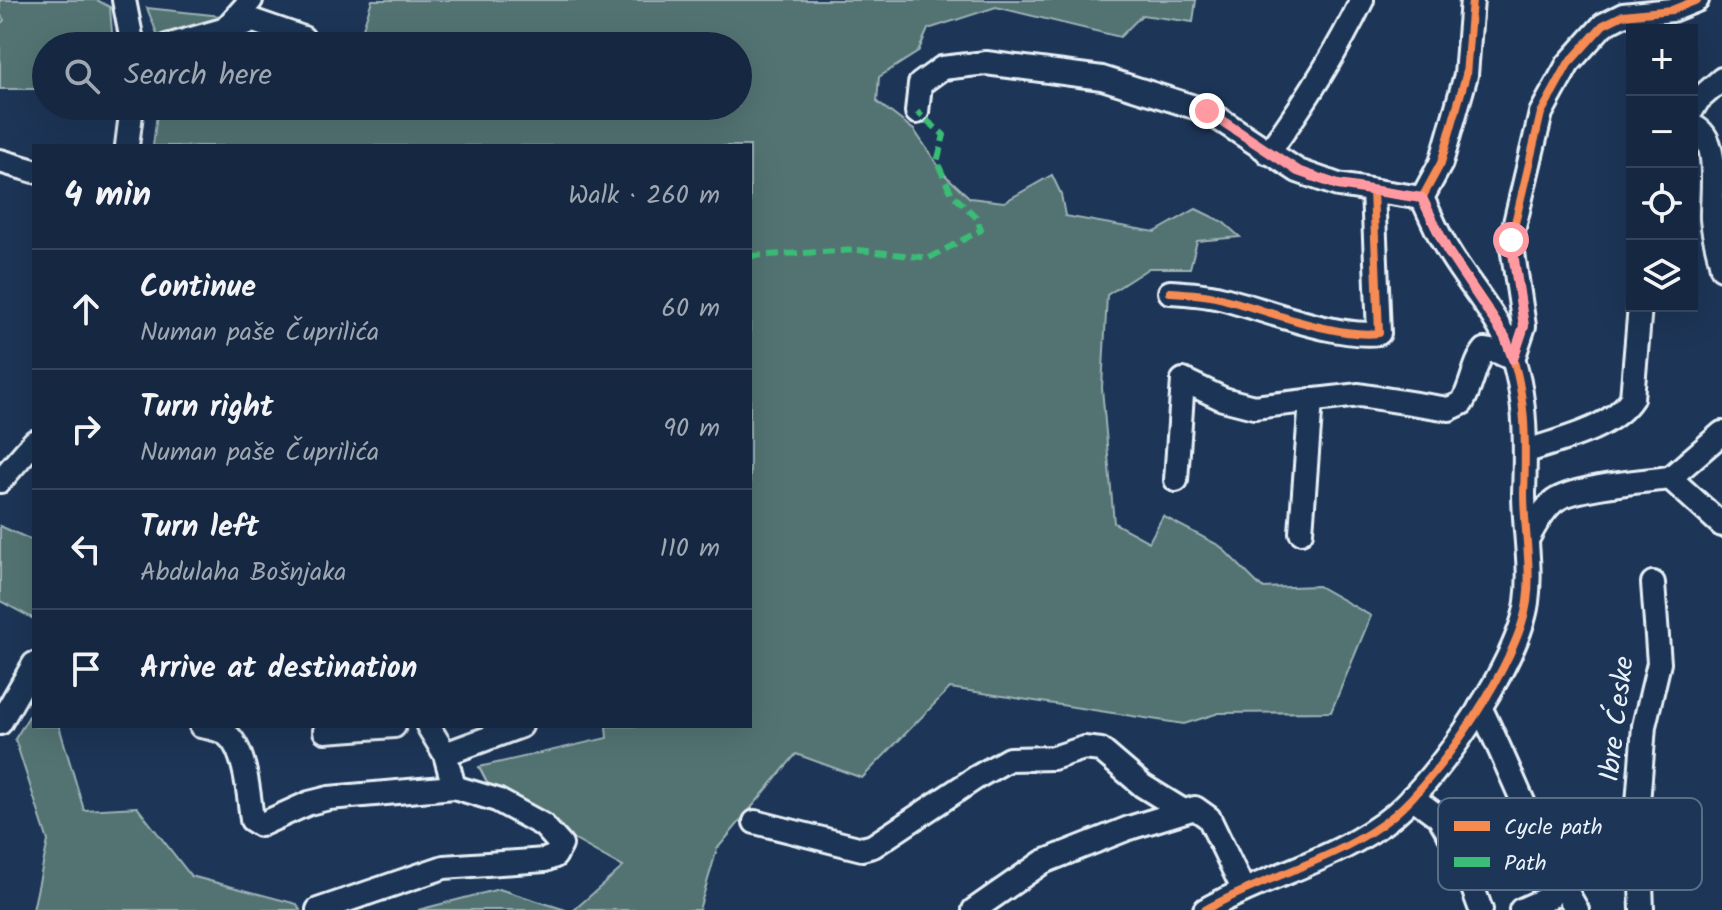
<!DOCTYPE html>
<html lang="en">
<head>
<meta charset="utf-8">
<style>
	:root { --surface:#162841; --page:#1f3048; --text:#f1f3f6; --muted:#9ea6b1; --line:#35445a }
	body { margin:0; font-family:Kalam,sans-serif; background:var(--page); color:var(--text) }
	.controls { position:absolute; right:24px; top:24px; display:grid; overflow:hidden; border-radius:0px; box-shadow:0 8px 32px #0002 }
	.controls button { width:72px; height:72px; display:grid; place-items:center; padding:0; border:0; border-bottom:2px solid var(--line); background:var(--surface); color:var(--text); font:40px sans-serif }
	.stop { position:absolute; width:24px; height:24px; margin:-18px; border:6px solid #ff9aa2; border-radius:50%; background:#fff }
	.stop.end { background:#ff9aa2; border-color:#fff; box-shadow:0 2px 8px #0008 }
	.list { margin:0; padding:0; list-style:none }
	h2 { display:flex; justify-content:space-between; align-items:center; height:104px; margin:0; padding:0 32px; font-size:34px }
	h2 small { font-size:26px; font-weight:400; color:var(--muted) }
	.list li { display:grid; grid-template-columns:52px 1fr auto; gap:24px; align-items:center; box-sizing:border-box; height:120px; padding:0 32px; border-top:2px solid var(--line) }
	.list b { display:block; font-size:30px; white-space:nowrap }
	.list p { margin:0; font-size:26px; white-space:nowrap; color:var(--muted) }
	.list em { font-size:26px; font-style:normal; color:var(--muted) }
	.icon { flex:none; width:44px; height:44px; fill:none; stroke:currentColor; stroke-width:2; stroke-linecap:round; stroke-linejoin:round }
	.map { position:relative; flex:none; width:1722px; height:910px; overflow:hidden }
	.search { position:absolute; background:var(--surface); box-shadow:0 8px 32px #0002; left:32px; top:32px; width:720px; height:88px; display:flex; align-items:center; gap:20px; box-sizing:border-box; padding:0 28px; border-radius:44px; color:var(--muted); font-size:30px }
	.panel { position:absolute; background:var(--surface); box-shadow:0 8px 32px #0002; left:32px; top:144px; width:720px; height:584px; border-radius:0px }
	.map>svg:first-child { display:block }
</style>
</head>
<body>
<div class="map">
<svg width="1722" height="910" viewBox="0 0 1722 910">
	<rect width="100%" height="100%" fill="#1d3557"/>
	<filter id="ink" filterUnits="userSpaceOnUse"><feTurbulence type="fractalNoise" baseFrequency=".0125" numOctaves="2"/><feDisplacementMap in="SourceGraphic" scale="16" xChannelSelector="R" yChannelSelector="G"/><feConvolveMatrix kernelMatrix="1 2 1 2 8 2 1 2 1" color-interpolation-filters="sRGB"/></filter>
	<g filter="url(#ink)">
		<!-- green -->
		<g fill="#537373" stroke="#9eb2b6" stroke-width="2">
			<path d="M0,0H97L110,7L113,46H46V89H0V24L4,20L0,14Z"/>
			<path d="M372,0H1196L1193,22L1142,15L1120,37L996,7L928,29L918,52L879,77L877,102L914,130L944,174L970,198L1004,202L1052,175L1061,194L1065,216L1155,232L1196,209L1223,222L1240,237L1197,241L1190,268H1149L1107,295L1102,388L1114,523L1149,542L1163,516L1220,546L1262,588L1318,586L1371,616L1331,712L1219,713L1184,724L950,688L862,778L796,754L717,849L699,910H574L623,867L493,794L479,767L607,738L606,726H750V146H153L158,106H738V46H366L363,28Z"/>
			<path d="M147,8L249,19L269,46H162Z"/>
			<path d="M0,526L34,541V619L0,601Z"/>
			<path d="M34,708V726H59L84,810L137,807L191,876L297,904L300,910H33L48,841L15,739Z"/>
			<path d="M499,889L566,910H418Z"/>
		</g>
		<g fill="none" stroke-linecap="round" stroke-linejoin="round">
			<defs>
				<g id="minor">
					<path d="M124,0L133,46"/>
					<path d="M226,28L251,0"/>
					<path d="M167,46L254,21L303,38"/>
					<path d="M1692,110L1698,100L1722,79"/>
					<path d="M917,112L920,84L942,68L986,63L1102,78L1207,111L1298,171L1338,185L1422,198"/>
					<path d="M1692,126C1722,136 1711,195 1712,219C1713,235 1719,252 1722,268"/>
					<path d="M127,146L132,106"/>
					<path d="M1268,153C1304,104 1336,54 1362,0"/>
					<path d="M0,161L34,171"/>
					<path d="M1422,198L1441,163L1466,75L1472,0"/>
					<path d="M1170,292C1187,293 1204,294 1220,298C1264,309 1337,339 1379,333L1373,191"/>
					<path d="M1525,452C1560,439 1611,430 1632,398L1640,306"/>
					<path d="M1670,478L1722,433"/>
					<path d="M1176,480L1183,380L1223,399L1254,407L1359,395L1449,409L1462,403C1472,387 1474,363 1485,350L1498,352L1513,359L1524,326L1511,240L1541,113L1568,64L1603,25L1623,15L1672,10L1697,0"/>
					<path d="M0,481L34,442"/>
					<path d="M1301,532L1311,400"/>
					<path d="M1527,540C1534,527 1541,513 1552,503C1568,487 1645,481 1670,478L1722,525"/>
					<path d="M1480,707C1513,774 1538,845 1577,910"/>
					<path d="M0,723L34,664"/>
					<path d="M201,726C210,728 219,729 226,734C246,748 249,798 252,820L260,825L309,803L329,798L454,787L497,800L543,825L561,845L555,856L545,860L444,867L318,910"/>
					<path d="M428,726L445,754L454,787"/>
					<path d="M325,731L394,726"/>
					<path d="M445,754L521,726"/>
					<path d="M1412,797L1439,817L1460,853L1481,910"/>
					<path d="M755,822L862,849L873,846L977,777L1009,759L1053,758L1084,748L1101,750L1143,786L1182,810"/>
					<path d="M974,910L1043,862L1129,828L1195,808L1209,818L1243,889"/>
					<path d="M1205,910C1266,875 1340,860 1394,815C1440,776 1519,661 1527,602C1532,566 1524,529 1524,493C1526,443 1527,385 1505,338C1491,308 1466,281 1449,252C1438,235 1431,216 1422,198"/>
					<path d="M1521,910L1550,897"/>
					<path d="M1642,910L1638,804L1644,726L1659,663L1653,583"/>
				</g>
			</defs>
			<!-- minor casing -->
			<use href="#minor" stroke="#e8f1f8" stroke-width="28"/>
			<!-- minor -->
			<use href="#minor" stroke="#1d3557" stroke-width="22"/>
			<!-- quiet -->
			<path stroke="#3abd76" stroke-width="6" stroke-dasharray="12 6" stroke-linecap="butt" d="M750,256L858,250L929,258L981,230L977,218L952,194L937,162L944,135L917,112"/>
			<defs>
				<g id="cycleway">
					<path d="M1298,171L1338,185L1422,198"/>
					<path d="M1422,198L1441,163L1466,75L1472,0"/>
					<path d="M1170,292C1187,293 1204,294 1220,298C1264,309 1337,339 1379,333L1373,191"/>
					<path d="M1513,359L1524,326L1511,240L1541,113L1568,64L1603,25L1623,15L1672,10L1697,0"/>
					<path d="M1205,910C1266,875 1340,860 1394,815C1440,776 1519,661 1527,602C1532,566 1524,529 1524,493C1526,443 1527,385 1505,338C1491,308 1466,281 1449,252C1438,235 1431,216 1422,198"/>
				</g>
			</defs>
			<!-- cycleway casing -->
			<use href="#cycleway" stroke="#1d3557" stroke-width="13"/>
			<!-- cycleway -->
			<use href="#cycleway" stroke="#f68b52" stroke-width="8"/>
		</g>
	</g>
	<g fill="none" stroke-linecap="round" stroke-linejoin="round" filter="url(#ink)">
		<!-- route -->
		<path stroke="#ff9aa2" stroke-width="10" d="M1207,111L1298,171L1338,185L1422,198L1447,250L1505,337L1513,359L1524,326L1511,240"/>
	</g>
	<g text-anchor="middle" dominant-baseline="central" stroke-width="8" stroke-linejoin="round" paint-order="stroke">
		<!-- street labels -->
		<g font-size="28" fill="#e8f1f8" stroke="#1d3557">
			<text transform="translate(1618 719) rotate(-83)">Ibre Ćeske</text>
		</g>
	</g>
	<!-- legend -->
	<rect x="1438" y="798" width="264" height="92" rx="12" fill="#1d3557" stroke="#5a6d87" stroke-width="2"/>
	<rect x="1454" y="821" width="36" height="10" fill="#f68b52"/>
	<rect x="1454" y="857" width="36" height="10" fill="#3abd76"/>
	<g font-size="22" fill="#e8f1f8">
		<text x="1504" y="834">Cycle path</text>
		<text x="1504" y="870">Path</text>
	</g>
</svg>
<div class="controls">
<button>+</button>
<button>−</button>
<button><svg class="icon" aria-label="locate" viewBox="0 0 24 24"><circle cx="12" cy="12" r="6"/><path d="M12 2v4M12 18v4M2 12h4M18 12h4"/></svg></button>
<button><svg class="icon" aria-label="layers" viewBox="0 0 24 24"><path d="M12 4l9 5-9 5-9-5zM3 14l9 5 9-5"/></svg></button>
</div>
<div class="stop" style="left:1511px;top:240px"></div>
<div class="stop end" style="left:1207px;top:111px"></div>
<div class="search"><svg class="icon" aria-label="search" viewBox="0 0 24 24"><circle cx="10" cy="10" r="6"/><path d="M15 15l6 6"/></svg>Search here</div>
<section class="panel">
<h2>4 min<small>Walk · 260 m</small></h2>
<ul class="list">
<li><svg class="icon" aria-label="ahead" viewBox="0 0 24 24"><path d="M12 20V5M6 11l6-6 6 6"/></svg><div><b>Continue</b><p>Numan paše Čuprilića</p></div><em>60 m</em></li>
<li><svg class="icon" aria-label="right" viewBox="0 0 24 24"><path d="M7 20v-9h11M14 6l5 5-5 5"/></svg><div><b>Turn right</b><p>Numan paše Čuprilića</p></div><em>90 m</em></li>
<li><svg class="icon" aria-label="left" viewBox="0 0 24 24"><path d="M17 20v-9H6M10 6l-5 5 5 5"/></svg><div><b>Turn left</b><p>Abdulaha Bošnjaka</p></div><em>110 m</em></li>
<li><svg class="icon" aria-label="arrive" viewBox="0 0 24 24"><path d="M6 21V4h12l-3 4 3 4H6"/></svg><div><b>Arrive at destination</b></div></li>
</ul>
</section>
</div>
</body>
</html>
